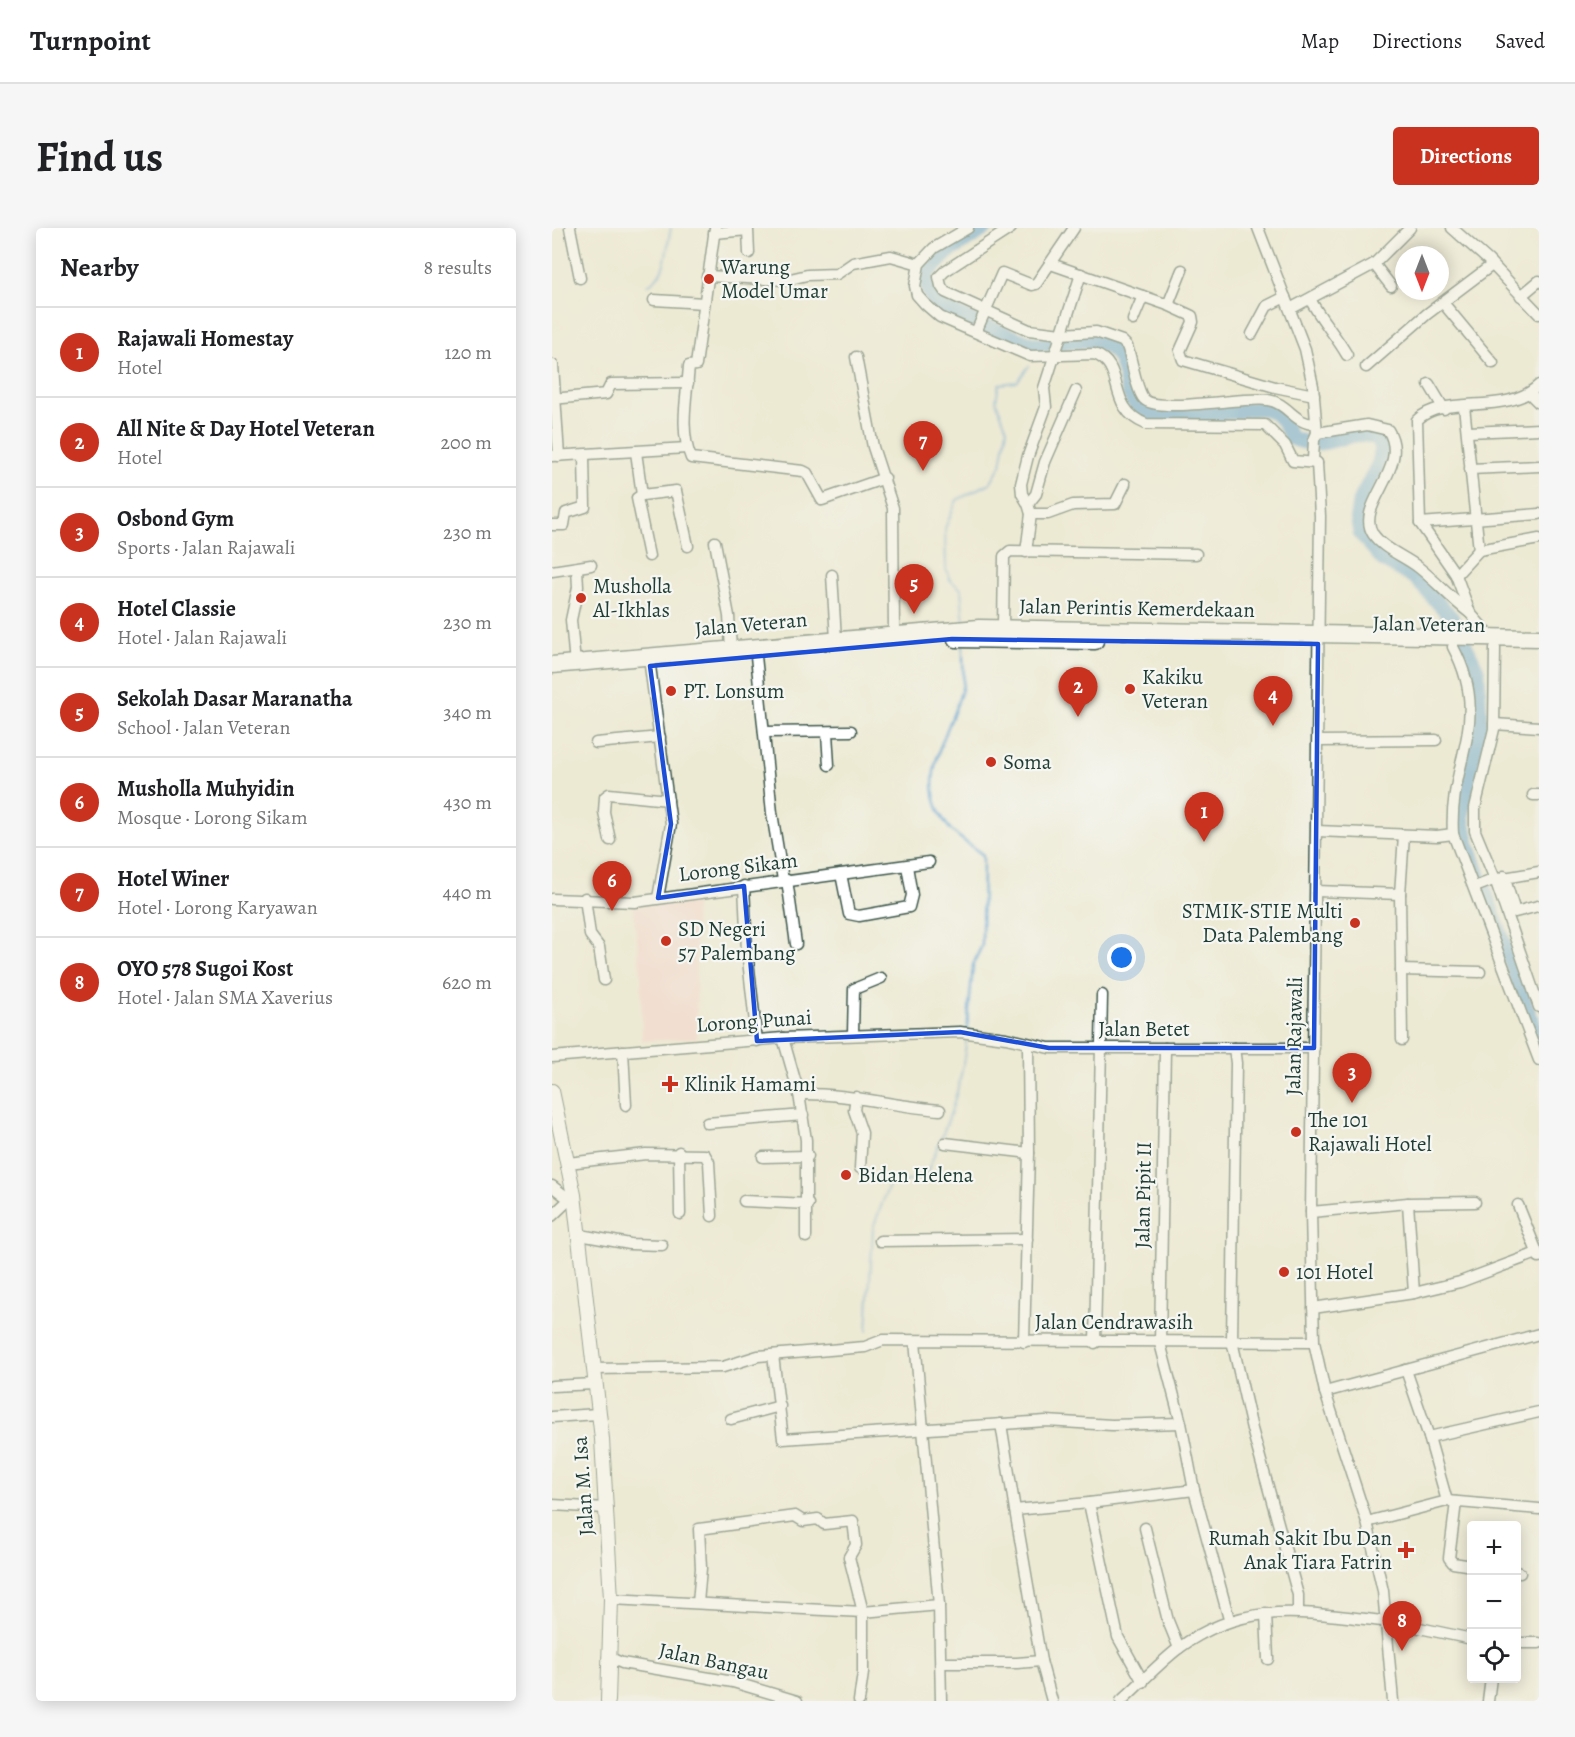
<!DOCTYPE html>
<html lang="en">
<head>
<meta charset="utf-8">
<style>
	:root { --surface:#fff; --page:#f6f6f6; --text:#202124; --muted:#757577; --line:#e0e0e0; --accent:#c8321e }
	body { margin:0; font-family:Alegreya,serif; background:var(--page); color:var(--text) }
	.controls { position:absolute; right:18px; bottom:18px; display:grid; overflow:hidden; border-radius:6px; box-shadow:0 3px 15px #0003 }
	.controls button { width:54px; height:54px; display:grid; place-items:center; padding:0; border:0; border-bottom:2px solid var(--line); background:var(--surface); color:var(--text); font:30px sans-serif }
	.compass { position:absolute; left:843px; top:18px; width:54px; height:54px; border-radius:50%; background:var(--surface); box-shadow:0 3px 15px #0003; rotate:180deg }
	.you { position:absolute; left:570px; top:730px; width:21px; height:21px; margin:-15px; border:4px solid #fff; border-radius:50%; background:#1a73e8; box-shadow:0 0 0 9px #1a73e833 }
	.badge { display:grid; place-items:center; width:39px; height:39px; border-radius:50%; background:var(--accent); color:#fff; font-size:20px; font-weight:700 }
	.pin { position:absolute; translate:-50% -50px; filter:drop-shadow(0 2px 3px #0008) }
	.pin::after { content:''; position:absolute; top:32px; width:21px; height:18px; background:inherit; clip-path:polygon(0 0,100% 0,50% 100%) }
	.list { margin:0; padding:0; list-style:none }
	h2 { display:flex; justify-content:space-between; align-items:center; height:78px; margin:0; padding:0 24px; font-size:26px }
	h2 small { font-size:20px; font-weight:400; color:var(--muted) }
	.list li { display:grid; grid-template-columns:39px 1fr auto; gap:18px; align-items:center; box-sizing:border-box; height:90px; padding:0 24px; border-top:2px solid var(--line) }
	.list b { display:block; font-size:22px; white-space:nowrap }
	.list p { margin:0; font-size:20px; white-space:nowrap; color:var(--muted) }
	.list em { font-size:20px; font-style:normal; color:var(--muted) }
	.icon { flex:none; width:33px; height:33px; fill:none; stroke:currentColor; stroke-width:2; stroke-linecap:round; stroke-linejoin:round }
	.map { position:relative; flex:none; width:987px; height:1473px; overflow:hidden; border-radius:6px }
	header { display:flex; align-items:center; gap:36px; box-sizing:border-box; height:84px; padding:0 30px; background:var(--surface); border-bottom:2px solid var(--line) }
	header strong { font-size:28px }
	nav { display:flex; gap:33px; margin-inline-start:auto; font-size:21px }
	.intro { display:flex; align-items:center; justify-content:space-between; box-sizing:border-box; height:144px; padding:0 36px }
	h1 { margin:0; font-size:42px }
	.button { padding:15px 27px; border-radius:6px; background:var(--accent); color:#fff; font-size:21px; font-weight:700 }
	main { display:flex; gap:36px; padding:0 36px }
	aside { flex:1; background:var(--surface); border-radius:6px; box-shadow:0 3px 15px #0003 }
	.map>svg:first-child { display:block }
</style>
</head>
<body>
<header>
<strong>Turnpoint</strong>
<nav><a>Map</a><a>Directions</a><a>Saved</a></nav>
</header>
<div class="intro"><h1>Find us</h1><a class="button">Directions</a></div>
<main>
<aside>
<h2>Nearby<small>8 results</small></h2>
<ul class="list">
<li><span class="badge">1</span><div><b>Rajawali Homestay</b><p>Hotel</p></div><em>120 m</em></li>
<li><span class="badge">2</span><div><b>All Nite &amp; Day Hotel Veteran</b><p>Hotel</p></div><em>200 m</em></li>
<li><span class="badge">3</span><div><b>Osbond Gym</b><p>Sports · Jalan Rajawali</p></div><em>230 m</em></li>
<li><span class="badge">4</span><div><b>Hotel Classie</b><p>Hotel · Jalan Rajawali</p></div><em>230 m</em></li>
<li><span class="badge">5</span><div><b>Sekolah Dasar Maranatha</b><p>School · Jalan Veteran</p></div><em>340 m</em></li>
<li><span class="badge">6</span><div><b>Musholla Muhyidin</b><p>Mosque · Lorong Sikam</p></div><em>430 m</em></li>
<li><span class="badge">7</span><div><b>Hotel Winer</b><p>Hotel · Lorong Karyawan</p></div><em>440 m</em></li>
<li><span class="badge">8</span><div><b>OYO 578 Sugoi Kost</b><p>Hotel · Jalan SMA Xaverius</p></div><em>620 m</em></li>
</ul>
</aside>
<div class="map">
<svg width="987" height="1473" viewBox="0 0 987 1473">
	<rect width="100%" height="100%" fill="#f6f6f2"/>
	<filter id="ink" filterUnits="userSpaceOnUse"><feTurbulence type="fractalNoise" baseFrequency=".0167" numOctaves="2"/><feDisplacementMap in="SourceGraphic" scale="12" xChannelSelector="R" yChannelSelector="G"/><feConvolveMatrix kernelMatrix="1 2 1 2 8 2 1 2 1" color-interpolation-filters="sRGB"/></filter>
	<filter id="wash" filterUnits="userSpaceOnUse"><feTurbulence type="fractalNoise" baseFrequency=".008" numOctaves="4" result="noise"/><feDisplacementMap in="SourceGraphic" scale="24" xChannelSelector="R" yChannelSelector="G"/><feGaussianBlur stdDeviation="1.35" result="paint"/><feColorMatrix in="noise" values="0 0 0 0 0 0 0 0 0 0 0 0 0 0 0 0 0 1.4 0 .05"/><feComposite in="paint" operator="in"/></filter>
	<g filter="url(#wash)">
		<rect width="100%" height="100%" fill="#edead4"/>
		<!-- built -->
		<path fill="#f7d0cc" d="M143,674L145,810L90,813L89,749L81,677Z"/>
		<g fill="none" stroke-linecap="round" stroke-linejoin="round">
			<!-- stream -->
			<g stroke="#5ba0d0" stroke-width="2">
				<path d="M95,57C116,48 114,20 119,0"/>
				<path d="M482,124L484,117"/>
				<path d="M412,395L409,361L398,352L394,341L393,300L405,272L438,255L449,237L455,201L444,173L447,156L465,154L477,138"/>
				<path d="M411,418C410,433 414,451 409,464C395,511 360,556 399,602C408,611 421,619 431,627L430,717L421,737L415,802"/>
				<path d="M315,1103L321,1000L337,957L373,949C395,897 409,866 415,808"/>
			</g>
			<!-- river -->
			<path stroke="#5ba0d0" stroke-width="15" d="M434,0L395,25L374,47C374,57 377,69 385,76C394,83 469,113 483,116C501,120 523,110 542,114C591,123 556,179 604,187C622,190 663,186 682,184C691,183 704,179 713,181C728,184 734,198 739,210C748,213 758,217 767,215C790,213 805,200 827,211L830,221L827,235L807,274L805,288L808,305L831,332L863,350L900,390L926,443L928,498L910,588L916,616L987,813"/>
		</g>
	</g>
	<g filter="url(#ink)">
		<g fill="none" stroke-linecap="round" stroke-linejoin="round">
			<defs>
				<g id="minor">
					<path d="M18,0L28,50"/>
					<path d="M163,0L144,137L137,138C135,168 127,202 139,230L251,243L255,245L270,272L333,250"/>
					<path d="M416,0L382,20L367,36L363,58L365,67L373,76L388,89L478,128L542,126C575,137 553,180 594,196L713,197L733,217L741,233L765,235"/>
					<path d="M459,0L393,43L387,49L389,58L393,64L477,102L509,106L544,104L570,113L575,118C580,131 584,162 592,171C605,186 694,168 716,172C736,175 743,197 764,196"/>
					<path d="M706,0L753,121L761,158L765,205L762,212L761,232L765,235L768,288L759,984L762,1114L773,1164L815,1294L831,1363L841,1473"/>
					<path d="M900,0L936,32L987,86"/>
					<path d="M162,5L196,2L197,25"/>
					<path d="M499,36L616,77L640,88L641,94L628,123L631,132L723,159L762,167"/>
					<path d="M822,36L839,58"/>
					<path d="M155,48L234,52L255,47L285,46L301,35L339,28L367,36"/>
					<path d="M969,68L987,53"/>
					<path d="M758,71C769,92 783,106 795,127"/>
					<path d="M102,72L152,75"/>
					<path d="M892,76L941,135"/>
					<path d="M616,77L630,42"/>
					<path d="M738,81L822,36L858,0"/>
					<path d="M581,92L591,68"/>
					<path d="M424,104L450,45L480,57L484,56L522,0"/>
					<path d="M700,106L715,78L733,69"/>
					<path d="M304,129L321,219L341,280L342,406"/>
					<path d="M1,137L7,228"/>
					<path d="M814,139L875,86L940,37"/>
					<path d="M877,156L892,181"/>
					<path d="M978,166L987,175"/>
					<path d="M0,171L54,166L59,156L136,155"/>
					<path d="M912,178L927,322"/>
					<path d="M916,204L987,201"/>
					<path d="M765,205L815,197L836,202C860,240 802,277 821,306C831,321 852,328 866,339C884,353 899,371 918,385"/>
					<path d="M84,224L90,267L124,263L136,318"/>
					<path d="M0,228L135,220"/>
					<path d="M918,241L987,238"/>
					<path d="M90,267L85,270L97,328"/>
					<path d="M476,276L484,266L493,234L524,163"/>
					<path d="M479,286H496L521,277L563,276L573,256"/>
					<path d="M868,295L987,286"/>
					<path d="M0,297H12L14,285L33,279L32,227"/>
					<path d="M163,314L177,388L179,421"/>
					<path d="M474,324L479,286L476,276L470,266L469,256L476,228L494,179L492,160L529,46"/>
					<path d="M0,343L39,337"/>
					<path d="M280,347L284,411"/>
					<path d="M904,347L927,322L987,311"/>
					<path d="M451,400L452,328L458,323L644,326"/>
					<path d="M939,409L918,385L904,347L868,295L865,192C892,165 954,189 987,157"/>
					<path d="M901,419C941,494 896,533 901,606L987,832"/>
					<path d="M943,420L942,501L923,580V603L943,651L987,779"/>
					<path d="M204,428L220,585L231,652"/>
					<path d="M23,436L19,392L26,359L25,340"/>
					<path d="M98,438L119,596L106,670"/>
					<path d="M942,496L987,499"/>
					<path d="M212,504L299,503"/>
					<path d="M275,505L277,537"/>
					<path d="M767,513L884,512"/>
					<path d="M44,515L108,509"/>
					<path d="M981,567H987"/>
					<path d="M765,603L885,608L901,606"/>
					<path d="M58,612L52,584L53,569L57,566L116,572"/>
					<path d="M289,646L297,686L307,688L357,679L360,667L355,638"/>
					<path d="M952,648L963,684L986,678"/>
					<path d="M946,651L987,644"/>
					<path d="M235,652L244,716"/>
					<path d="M192,658L195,723L205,813"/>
					<path d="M923,659L941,652"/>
					<path d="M764,663L848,666L852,607"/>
					<path d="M848,666L850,812"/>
					<path d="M33,670L38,707L47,719L52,752"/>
					<path d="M0,671L83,674L377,634"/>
					<path d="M849,742L928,744"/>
					<path d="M301,806L302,761L329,750"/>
					<path d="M231,810L247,866L254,912V1009"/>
					<path d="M613,820L608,1115L629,1195L642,1262L677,1391"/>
					<path d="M682,820L684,835L680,1113L700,1201L746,1367V1384"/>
					<path d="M71,823L74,877"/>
					<path d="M0,829L231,810L408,804L454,810L497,820H762"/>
					<path d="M247,866C295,865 340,878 388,882"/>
					<path d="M304,869L302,882L310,905L308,940"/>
					<path d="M155,895L251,887"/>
					<path d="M393,915L477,925"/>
					<path d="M127,924L128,986"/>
					<path d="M211,929L256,928"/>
					<path d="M16,935L94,926L153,927L157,934L160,988"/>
					<path d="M0,958L17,971"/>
					<path d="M192,973L256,976"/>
					<path d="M856,975L862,1065"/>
					<path d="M966,977L987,1029"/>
					<path d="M759,984L856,975L923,974"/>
					<path d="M0,988L22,967"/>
					<path d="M28,1007L78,1016L110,1017"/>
					<path d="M328,1013L475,1011"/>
					<path d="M761,1080L862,1065L908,1054L985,1025"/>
					<path d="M363,1113L387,1377L389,1473"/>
					<path d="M472,1114L477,925L476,817"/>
					<path d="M543,1115L550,767"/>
					<path d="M221,1127L231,1211L494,1193L560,1197L629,1195"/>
					<path d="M42,1141L171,1139L206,1128L313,1119L331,1112L762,1114"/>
					<path d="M854,1142L877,1209L987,1184"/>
					<path d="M0,1158L43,1156"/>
					<path d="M773,1164L987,1106"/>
					<path d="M0,1189L46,1186"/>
					<path d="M179,1191L228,1178"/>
					<path d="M449,1196L463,1282"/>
					<path d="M877,1209L895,1273"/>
					<path d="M904,1274L897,1330L901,1335L920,1338"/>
					<path d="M0,1277L54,1280"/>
					<path d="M815,1294L895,1273L987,1281"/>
					<path d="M593,1300L616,1393L627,1420"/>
					<path d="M964,1344L968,1345"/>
					<path d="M59,1371L311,1384L387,1377"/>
					<path d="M146,1375L149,1340L147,1301L243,1288L251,1293L266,1291L272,1296L301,1293L304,1317L297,1329L311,1384V1445L307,1473"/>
					<path d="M714,1385L716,1431"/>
					<path d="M834,1393L920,1411"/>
					<path d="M964,1415H987"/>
					<path d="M56,1429L70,1435L181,1454L245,1473"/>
					<path d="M390,1435H465L489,1433"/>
					<path d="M591,1454L566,1409L537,1275L642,1262"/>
					<path d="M500,1473L489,1433L463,1282L537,1275"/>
					<path d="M569,1473C588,1456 606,1436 627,1420C693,1371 754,1385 830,1393"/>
					<path d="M936,1473L939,1450"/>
				</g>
				<path id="major" d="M0,863L22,967L50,1211L59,1371L56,1473"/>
				<g id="highway">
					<path d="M404,411L543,413"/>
					<path d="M0,437L427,400L987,410"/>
				</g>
			</defs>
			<!-- minor casing -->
			<use href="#minor" stroke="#3e574c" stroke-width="13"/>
			<!-- major casing -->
			<use href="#major" stroke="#3e574c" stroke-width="16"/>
			<!-- highway casing -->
			<use href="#highway" stroke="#3e574c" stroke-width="19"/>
			<!-- minor -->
			<use href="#minor" stroke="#fff" stroke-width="10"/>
			<!-- major -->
			<use href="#major" stroke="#fff" stroke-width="14"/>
			<!-- highway -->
			<use href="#highway" stroke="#fff" stroke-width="16"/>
		</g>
	</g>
	<!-- marked area -->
	<path d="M0 0H987V1473H0ZM400,411L766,416L762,820H497L408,804L205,813L192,658L106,670L119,596L98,438Z" fill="#edead4" fill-opacity=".55" fill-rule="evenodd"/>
	<path fill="none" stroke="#1d4ed8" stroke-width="4.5" stroke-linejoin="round" d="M400,411L766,416L762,820H497L408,804L205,813L192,658L106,670L119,596L98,438Z"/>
	<!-- markers -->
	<g fill="#c8321e" stroke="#f6f6f2" stroke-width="2">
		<circle cx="157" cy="51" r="6"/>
		<circle cx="29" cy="370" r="6"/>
		<circle cx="578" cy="461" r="6"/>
		<circle cx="119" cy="463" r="6"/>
		<circle cx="439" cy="534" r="6"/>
		<circle cx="803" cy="695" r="6"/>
		<circle cx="114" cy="713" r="6"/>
		<path d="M115 847h6v6h6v6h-6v6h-6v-6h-6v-6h6z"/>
		<circle cx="744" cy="904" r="6"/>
		<circle cx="294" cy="947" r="6"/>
		<circle cx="732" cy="1044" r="6"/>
		<path d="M851 1313h6v6h6v6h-6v6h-6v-6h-6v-6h6z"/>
	</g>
	<g text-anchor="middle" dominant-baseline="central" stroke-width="4.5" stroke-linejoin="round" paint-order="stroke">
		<!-- poi labels -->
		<g font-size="21" fill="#1f3d34" stroke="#f6f6f2" text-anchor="start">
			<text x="169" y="39">Warung<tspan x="169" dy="24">Model Umar</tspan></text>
			<text x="41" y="358">Musholla<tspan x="41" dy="24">Al-Ikhlas</tspan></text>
			<text x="590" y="449">Kakiku<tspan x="590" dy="24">Veteran</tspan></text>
			<text x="131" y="463">PT. Lonsum</text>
			<text x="451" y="534">Soma</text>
			<text x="791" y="683" text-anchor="end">STMIK-STIE Multi<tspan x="791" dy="24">Data Palembang</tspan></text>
			<text x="126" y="701">SD Negeri<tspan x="126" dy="24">57 Palembang</tspan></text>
			<text x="132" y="856">Klinik Hamami</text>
			<text x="756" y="892">The 101<tspan x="756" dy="24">Rajawali Hotel</tspan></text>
			<text x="306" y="947">Bidan Helena</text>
			<text x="744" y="1044">101 Hotel</text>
			<text x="840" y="1310" text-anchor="end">Rumah Sakit Ibu Dan<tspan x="840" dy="24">Anak Tiara Fatrin</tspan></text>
		</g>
		<!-- street labels -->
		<g font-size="21" fill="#1f3d34" stroke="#f6f6f2">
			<text transform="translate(585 380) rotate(1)">Jalan Perintis Kemerdekaan</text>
			<text transform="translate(199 396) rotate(-5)">Jalan Veteran</text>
			<text transform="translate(877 396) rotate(1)">Jalan Veteran</text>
			<text transform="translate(186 639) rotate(-7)">Lorong Sikam</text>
			<text transform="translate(202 793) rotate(-4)">Lorong Punai</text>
			<text x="592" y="801">Jalan Betet</text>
			<text transform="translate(742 808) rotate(-89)">Jalan Rajawali</text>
			<text transform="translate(591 967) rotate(-89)">Jalan Pipit II</text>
			<text x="562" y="1094">Jalan Cendrawasih</text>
			<text transform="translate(31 1258) rotate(-94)">Jalan M. Isa</text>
			<text transform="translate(162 1433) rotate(12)">Jalan Bangau</text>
		</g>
	</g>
</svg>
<div class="controls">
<button>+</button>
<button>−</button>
<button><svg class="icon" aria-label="locate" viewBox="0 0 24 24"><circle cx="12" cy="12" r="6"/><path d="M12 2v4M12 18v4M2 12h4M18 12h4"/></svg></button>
</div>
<svg class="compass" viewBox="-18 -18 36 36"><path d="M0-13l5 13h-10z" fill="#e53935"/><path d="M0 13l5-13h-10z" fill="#757577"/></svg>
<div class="you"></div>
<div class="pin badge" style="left:652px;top:614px">1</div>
<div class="pin badge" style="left:526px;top:489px">2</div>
<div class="pin badge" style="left:800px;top:875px">3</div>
<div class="pin badge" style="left:721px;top:498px">4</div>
<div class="pin badge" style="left:362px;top:386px">5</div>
<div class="pin badge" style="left:60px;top:683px">6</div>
<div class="pin badge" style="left:371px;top:243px">7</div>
<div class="pin badge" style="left:850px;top:1423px">8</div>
</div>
</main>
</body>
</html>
